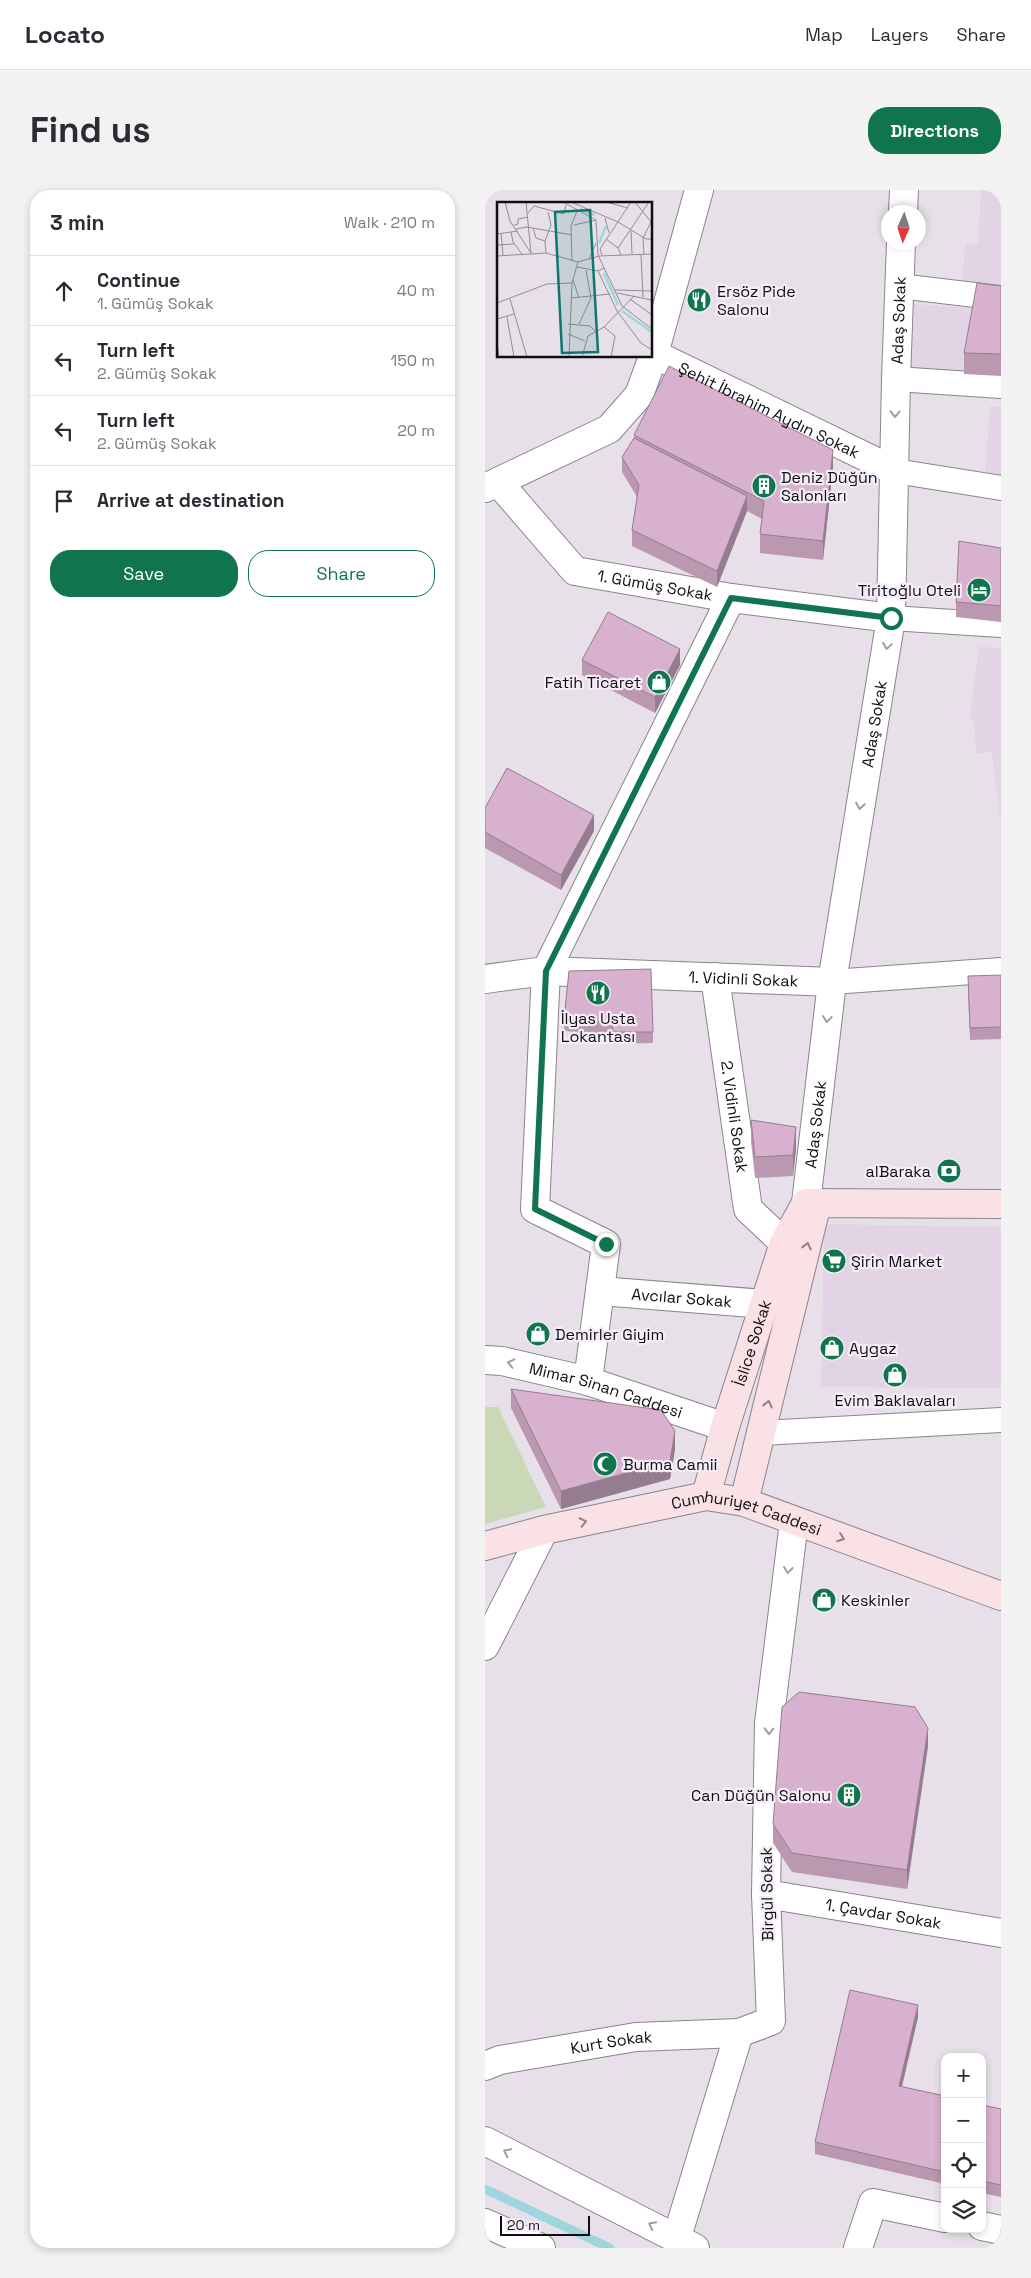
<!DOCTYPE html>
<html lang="en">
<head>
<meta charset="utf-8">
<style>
	:root { --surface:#fff; --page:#f2f2f3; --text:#2b2b33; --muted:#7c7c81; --line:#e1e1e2; --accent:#10754d }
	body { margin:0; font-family:"Space Grotesk",sans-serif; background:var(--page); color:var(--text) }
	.controls { position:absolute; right:15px; bottom:15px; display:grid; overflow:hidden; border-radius:10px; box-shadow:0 2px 8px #0003 }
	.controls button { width:45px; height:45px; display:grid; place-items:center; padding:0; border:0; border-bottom:1px solid var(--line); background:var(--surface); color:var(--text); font:25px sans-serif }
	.compass { position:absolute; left:396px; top:15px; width:45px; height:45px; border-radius:50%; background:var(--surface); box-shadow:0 2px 8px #0003; rotate:183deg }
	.scale { position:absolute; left:15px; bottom:12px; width:90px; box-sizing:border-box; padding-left:5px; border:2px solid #100e11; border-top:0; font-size:14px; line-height:18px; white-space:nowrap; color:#100e11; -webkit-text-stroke:4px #f5edf7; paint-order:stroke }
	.stop { position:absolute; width:15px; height:15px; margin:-11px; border:4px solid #10754d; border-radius:50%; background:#fff }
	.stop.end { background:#10754d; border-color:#fff; box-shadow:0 1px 5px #0008 }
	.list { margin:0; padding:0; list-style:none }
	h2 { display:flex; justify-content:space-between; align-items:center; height:65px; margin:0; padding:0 20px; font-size:21px }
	h2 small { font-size:16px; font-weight:400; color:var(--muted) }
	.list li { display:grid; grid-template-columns:32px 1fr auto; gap:15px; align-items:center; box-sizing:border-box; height:70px; padding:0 20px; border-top:1px solid var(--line) }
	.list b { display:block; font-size:19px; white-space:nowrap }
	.list p { margin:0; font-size:16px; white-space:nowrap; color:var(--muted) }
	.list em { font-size:16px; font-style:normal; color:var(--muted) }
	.actions { display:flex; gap:10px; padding:15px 20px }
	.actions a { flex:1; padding:11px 0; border:1px solid var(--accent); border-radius:20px; text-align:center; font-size:18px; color:var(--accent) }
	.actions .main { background:var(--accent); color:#fff }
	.icon { flex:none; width:28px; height:28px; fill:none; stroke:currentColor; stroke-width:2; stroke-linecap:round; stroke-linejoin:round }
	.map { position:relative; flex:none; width:516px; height:2058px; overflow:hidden; border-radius:20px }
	header { display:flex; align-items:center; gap:30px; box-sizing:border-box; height:70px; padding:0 25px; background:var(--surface); border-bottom:1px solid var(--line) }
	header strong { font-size:24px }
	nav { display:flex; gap:28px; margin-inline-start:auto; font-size:18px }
	.intro { display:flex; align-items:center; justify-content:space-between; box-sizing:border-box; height:120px; padding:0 30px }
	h1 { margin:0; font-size:35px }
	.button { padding:12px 22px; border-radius:20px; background:var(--accent); color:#fff; font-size:18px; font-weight:700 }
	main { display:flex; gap:30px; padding:0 30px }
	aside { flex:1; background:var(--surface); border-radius:20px; box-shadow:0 2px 8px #0003 }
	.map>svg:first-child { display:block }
</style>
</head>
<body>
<header>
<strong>Locato</strong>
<nav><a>Map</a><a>Layers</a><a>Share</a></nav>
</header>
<div class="intro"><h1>Find us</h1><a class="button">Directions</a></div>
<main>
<aside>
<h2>3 min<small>Walk · 210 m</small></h2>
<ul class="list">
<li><svg class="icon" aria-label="ahead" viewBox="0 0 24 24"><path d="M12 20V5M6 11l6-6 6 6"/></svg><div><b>Continue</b><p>1. Gümüş Sokak</p></div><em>40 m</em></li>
<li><svg class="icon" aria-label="left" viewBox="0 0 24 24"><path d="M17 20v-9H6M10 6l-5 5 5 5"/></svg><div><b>Turn left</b><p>2. Gümüş Sokak</p></div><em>150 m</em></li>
<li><svg class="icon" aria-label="left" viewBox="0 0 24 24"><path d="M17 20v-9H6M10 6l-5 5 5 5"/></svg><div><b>Turn left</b><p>2. Gümüş Sokak</p></div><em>20 m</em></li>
<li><svg class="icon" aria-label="arrive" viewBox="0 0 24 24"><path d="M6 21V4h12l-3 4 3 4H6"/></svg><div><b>Arrive at destination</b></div></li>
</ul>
<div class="actions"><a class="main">Save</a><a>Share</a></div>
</aside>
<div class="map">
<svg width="516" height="2058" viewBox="0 0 516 2058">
	<rect width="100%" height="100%" fill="#e8e0e9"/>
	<!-- built -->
	<g fill="#e2d4e4">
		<path d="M496,0H516V100L477,95L480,53L493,54Z"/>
		<path d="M421,113L490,119L478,184L419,179Z"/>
		<path d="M505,216L516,217V285L500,282Z"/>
		<path d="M494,457L516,458V635L507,562L491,564L489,529L485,528Z"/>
		<path d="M339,1034L516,1037V1198L336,1197Z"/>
	</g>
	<!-- green -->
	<path fill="#cad8b8" d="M0,1217H13L61,1317L0,1334Z"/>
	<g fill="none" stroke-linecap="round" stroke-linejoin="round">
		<!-- stream -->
		<path stroke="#9fd5dc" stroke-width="9" d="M0,1999L125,2058"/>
		<defs>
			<g id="pedestrian">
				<path d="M414,96L516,108"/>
				<path d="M411,189L516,196"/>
				<path d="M410,281L516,298"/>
				<path d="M406,428L516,435"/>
				<path d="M347,792L516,780"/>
				<path d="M276,1243L516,1230"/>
			</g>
			<g id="minor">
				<path id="s1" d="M169,164L410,281"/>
				<path id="s2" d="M13,292L90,381L246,408L406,428"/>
				<path d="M0,298L124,239L154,205L169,164L214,0"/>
				<path id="s3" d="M230,787L263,1019L299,1053"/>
				<path id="s4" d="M0,789L61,781L347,792"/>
				<path id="s5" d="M115,1101L280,1114"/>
				<path d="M103,1191L121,1054L50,1019L61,781L246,408"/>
				<path d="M0,1456L59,1340"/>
				<path id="s6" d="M281,1704L516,1743"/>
				<path id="s7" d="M0,1876L15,1870L151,1847L254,1843"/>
				<path d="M497,2036L516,2040"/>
				<path d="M192,2047L254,1843L286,1831L281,1704L284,1533L309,1332"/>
				<path d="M373,2058L388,2013L460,2028"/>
			</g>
			<g id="tertiary">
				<path d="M418,22L419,0"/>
				<path id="s8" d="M321,1013L347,792L406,428L411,189L416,52"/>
				<path id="s9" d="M0,1170L17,1171L103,1191L240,1237"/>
				<path d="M0,1951L210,2058"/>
				<path d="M0,2033L56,2058"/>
			</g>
			<g id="secondary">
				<path id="s10" d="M221,1306L240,1237L299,1053L321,1013L516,1014"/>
				<path d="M259,1312L332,1013"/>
				<path id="s11" d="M0,1356L59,1340L221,1306L259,1312L516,1406"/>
			</g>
		</defs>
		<!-- pedestrian casing -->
		<use href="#pedestrian" stroke="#8b848c" stroke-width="26"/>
		<!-- minor casing -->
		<use href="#minor" stroke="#8b848c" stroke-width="30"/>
		<!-- tertiary casing -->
		<use href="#tertiary" stroke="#8b848c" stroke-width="30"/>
		<!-- secondary casing -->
		<use href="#secondary" stroke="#8b848c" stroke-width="30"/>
		<!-- pedestrian -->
		<use href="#pedestrian" stroke="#fff" stroke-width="24"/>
		<!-- minor -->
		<use href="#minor" stroke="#fff" stroke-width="28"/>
		<!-- tertiary -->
		<use href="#tertiary" stroke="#fff" stroke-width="28"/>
		<!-- secondary -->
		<use href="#secondary" stroke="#fae1e6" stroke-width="28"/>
	</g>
	<!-- wall -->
	<g fill="#b998b0">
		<path d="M516,96V186L479,184V163Z"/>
		<path d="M149,245L348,278L338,370L275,363V344L277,329L262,321L232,397L147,356V340L152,307L137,282V267L149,248Z"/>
		<path d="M516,358V432L471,427V412Z"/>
		<path d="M97,470L195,475L170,523L97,485Z"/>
		<path d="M0,618L109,641L76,700L0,658Z"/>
		<path d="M84,781L168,842V853L128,854L127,844L79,841V829Z"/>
		<path d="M516,785V849L485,850L483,798Z"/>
		<path d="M266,930L311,958L308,986L270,988L266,951Z"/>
		<path d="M26,1199L190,1259L185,1289L76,1319L26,1218Z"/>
		<path d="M443,1556L422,1699L307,1682L288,1653V1634Z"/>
		<path d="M433,1827L417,1897L460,1906V1994L330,1964V1952Z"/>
		<path d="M497,1915L516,1919V2007L497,2003Z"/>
	</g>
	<!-- shaded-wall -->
	<g fill="#967c90">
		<path d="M348,260V278L338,370V351Z"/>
		<path d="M262,306V321L232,397V381Z"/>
		<path d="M195,459V475L170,523V507Z"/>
		<path d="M109,625V641L76,700V685Z"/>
		<path d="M311,937V958L308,986V965Z"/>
		<path d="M190,1241V1259L185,1289L76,1319V1301Z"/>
		<path d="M443,1538V1556L422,1699V1680Z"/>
		<path d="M433,1815V1827L414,1908V1896Z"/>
	</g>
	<!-- building -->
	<g fill="#d7b1cd" stroke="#967c90">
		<path d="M492,93L516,96V164L479,163Z"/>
		<path d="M184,176L348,260L338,351L275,344L279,311L149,245Z"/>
		<path d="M149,248L262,306L232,381L147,340L154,295L137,267Z"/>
		<path d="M474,351L516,358V416L471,412Z"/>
		<path d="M123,422L195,459L170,507L97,470Z"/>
		<path d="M22,578L109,625L76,685L0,642V618Z"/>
		<path d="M166,779L168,842H128L127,833L79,829L84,781Z"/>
		<path d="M516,785V837L485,838L483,786Z"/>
		<path d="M266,930L311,937L308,965L270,967Z"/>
		<path d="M26,1199L176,1220L190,1241L185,1271L76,1301Z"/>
		<path d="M314,1502L430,1517L443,1538L422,1680L307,1663L288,1634L297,1517Z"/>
		<path d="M365,1800L433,1815L414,1896L460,1906V1982L330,1952Z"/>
		<path d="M497,1915L516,1919V1995L497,1991Z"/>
	</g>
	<!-- one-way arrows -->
	<defs><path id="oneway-chevron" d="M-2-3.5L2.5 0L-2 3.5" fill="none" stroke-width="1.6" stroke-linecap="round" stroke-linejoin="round" transform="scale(1.25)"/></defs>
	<g stroke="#9f9fa0">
		<use href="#oneway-chevron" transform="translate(410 224) rotate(91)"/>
		<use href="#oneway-chevron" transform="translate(402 456) rotate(99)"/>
		<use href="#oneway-chevron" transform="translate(375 616) rotate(99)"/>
		<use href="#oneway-chevron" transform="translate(342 829) rotate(97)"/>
		<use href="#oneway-chevron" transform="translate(26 1173) rotate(-167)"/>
		<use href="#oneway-chevron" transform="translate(303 1380) rotate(97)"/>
		<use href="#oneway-chevron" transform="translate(284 1541) rotate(91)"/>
		<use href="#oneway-chevron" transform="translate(22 1962) rotate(-153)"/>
		<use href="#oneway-chevron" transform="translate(167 2035) rotate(-153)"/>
	</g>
	<g stroke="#918286">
		<use href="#oneway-chevron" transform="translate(322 1056) rotate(-76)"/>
		<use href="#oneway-chevron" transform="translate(283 1214) rotate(-76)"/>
		<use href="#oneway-chevron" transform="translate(98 1332) rotate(-12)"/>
		<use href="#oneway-chevron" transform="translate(356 1348) rotate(20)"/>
	</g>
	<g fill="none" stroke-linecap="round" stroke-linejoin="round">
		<!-- route -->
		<path stroke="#10754d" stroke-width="6" d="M121,1054L50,1019L61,781L246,408L406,428"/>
	</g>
	<!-- icons -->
	<defs>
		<symbol id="restaurant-disc" viewBox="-11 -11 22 22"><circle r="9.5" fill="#10754d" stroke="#f5edf7"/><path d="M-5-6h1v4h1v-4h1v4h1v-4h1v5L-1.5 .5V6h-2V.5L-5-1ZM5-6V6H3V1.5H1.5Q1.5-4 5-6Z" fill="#fff"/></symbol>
		<symbol id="building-disc" viewBox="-11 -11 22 22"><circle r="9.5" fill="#10754d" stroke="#f5edf7"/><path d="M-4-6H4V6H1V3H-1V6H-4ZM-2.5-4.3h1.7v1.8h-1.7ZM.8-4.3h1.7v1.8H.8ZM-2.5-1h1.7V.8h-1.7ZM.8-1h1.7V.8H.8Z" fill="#fff"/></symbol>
		<symbol id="hotel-disc" viewBox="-11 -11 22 22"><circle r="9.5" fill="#10754d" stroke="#f5edf7"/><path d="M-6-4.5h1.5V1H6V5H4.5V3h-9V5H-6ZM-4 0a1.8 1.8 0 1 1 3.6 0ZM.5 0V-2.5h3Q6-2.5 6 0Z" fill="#fff"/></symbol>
		<symbol id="shop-disc" viewBox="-11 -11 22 22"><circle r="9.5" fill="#10754d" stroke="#f5edf7"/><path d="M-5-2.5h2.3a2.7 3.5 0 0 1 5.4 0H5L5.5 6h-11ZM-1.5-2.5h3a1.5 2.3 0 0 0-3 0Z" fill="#fff"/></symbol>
		<symbol id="bank-disc" viewBox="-11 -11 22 22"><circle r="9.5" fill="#10754d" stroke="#f5edf7"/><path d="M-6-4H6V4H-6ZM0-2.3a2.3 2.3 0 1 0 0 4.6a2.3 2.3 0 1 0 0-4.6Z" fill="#fff"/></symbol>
		<symbol id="supermarket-disc" viewBox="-11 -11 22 22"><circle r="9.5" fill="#10754d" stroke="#f5edf7"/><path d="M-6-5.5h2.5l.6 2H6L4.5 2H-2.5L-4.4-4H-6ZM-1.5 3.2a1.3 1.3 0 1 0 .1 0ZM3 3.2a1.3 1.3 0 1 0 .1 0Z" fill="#fff"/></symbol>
		<symbol id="mosque-disc" viewBox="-11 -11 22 22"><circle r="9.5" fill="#10754d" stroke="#f5edf7"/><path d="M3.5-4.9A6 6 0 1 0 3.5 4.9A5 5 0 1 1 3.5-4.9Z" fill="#fff"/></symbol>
	</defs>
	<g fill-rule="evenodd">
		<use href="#restaurant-disc" x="200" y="96" width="28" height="28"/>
		<use href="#building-disc" x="265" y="282" width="28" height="28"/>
		<use href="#hotel-disc" x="480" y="386" width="28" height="28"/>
		<use href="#shop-disc" x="160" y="478" width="28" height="28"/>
		<use href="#restaurant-disc" x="99" y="789" width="28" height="28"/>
		<use href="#bank-disc" x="450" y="967" width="28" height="28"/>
		<use href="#supermarket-disc" x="335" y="1057" width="28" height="28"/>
		<use href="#shop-disc" x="39" y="1130" width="28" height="28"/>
		<use href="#shop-disc" x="333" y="1144" width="28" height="28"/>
		<use href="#shop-disc" x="396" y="1171" width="28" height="28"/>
		<use href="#mosque-disc" x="106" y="1260" width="28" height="28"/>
		<use href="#shop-disc" x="325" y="1396" width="28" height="28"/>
		<use href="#building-disc" x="350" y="1591" width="28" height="28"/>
	</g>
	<g text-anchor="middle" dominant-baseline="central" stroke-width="4.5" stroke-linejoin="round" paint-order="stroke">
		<!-- poi labels -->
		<g font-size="16" fill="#100e11" stroke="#f5edf7" text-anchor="start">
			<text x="232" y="101">Ersöz Pide<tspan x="232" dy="18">Salonu</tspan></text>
			<text x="296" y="287">Deniz Düğün<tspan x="296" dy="18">Salonları</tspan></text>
			<text x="476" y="400" text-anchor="end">Tiritoğlu Oteli</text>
			<text x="156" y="492" text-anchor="end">Fatih Ticaret</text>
			<text x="113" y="828" text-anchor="middle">İlyas Usta<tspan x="113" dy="18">Lokantası</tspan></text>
			<text x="446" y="981" text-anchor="end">alBaraka</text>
			<text x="366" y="1071">Şirin Market</text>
			<text x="70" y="1144">Demirler Giyim</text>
			<text x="364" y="1158">Aygaz</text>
			<text x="410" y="1210" text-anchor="middle">Evim Baklavaları</text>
			<text x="138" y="1274">Burma Camii</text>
			<text x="356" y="1410">Keskinler</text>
			<text x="346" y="1605" text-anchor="end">Can Düğün Salonu</text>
		</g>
		<!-- street labels -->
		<g font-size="16" fill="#100e11" stroke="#f5edf7">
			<text stroke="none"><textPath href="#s8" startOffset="889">Adaş Sokak</textPath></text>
			<text stroke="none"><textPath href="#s1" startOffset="128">Şehit İbrahim Aydın Sokak</textPath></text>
			<text stroke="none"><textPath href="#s2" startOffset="199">1. Gümüş Sokak</textPath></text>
			<text stroke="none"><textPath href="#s8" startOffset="484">Adaş Sokak</textPath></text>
			<text stroke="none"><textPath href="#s4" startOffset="259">1. Vidinli Sokak</textPath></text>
			<text stroke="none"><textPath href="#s3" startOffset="141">2. Vidinli Sokak</textPath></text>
			<text stroke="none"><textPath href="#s8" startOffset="79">Adaş Sokak</textPath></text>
			<text stroke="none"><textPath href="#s5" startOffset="82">Avcılar Sokak</textPath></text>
			<text stroke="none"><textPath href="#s10" startOffset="160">İslice Sokak</textPath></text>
			<text stroke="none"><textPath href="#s9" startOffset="125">Mimar Sinan Caddesi</textPath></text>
			<text stroke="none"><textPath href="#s11" startOffset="269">Cumhuriyet Caddesi</textPath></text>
			<text transform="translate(282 1704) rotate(-91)">Birgül Sokak</text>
			<text stroke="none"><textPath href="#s6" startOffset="119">1. Çavdar Sokak</textPath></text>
			<text stroke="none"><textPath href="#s7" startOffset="129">Kurt Sokak</textPath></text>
		</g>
	</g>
	<!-- overview -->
	<g transform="translate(12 12)">
		<rect width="155" height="155" fill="#e8e0e9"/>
		<path fill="none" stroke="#9fd5dc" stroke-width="2.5" d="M83,7L98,13M102,41L109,24M107,71L121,103M125,109L155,130"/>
		<path fill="none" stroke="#928c93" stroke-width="1" d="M8,0L13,19L34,51M29,0L34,51M66,0L99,18M74,0L121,20L149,37H155M109,0L131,6M138,0L155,21M31,11L37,4L67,12L69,3M108,16L112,31M99,18L101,53L125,104L155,127M17,23L21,22V17L31,15M77,23L99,18M36,26L39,36L48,39M19,27L30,25L75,33M134,29L135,52M14,30L16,40L25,52M4,31L6,53M0,32L21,29M109,37L121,46L124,53M0,43L17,42M121,46L152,0M49,51L48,39L54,23L51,10M147,52L146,36L155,18M105,53L103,47L134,0M144,53L146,95M0,54L49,51L81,60L102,54L155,52M92,57L99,41M75,59L74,24L80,9M80,65L101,69L107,66M101,69L120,109L144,141L155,148M76,78L82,96M118,88L155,89M120,91L155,98M74,96L113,92M13,97L30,155M133,97L155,113M0,101L50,82L75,81L81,60M10,115L17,155M0,117L17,112M71,122L93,124L99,130M82,122L94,96L89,68M107,125L118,134L114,155M71,132L88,139M0,140L2,155M72,155L75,81M85,155L91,134L107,125L137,94"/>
		<path fill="#0f766e" fill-opacity="0.15" stroke="#0f766e" stroke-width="2.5" d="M93,8L101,150L65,151L58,10Z"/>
		<rect width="155" height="155" fill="none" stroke="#100e11" stroke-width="2.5"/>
	</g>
</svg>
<div class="controls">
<button>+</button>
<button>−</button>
<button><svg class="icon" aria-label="locate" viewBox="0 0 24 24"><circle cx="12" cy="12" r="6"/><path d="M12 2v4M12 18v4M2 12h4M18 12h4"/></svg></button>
<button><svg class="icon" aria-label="layers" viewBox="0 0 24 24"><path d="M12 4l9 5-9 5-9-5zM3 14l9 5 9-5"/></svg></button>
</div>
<svg class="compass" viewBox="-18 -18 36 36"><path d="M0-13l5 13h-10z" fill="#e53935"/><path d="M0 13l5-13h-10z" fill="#7c7c81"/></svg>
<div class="scale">20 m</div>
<div class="stop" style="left:406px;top:428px"></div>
<div class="stop end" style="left:121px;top:1054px"></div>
</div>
</main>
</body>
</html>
